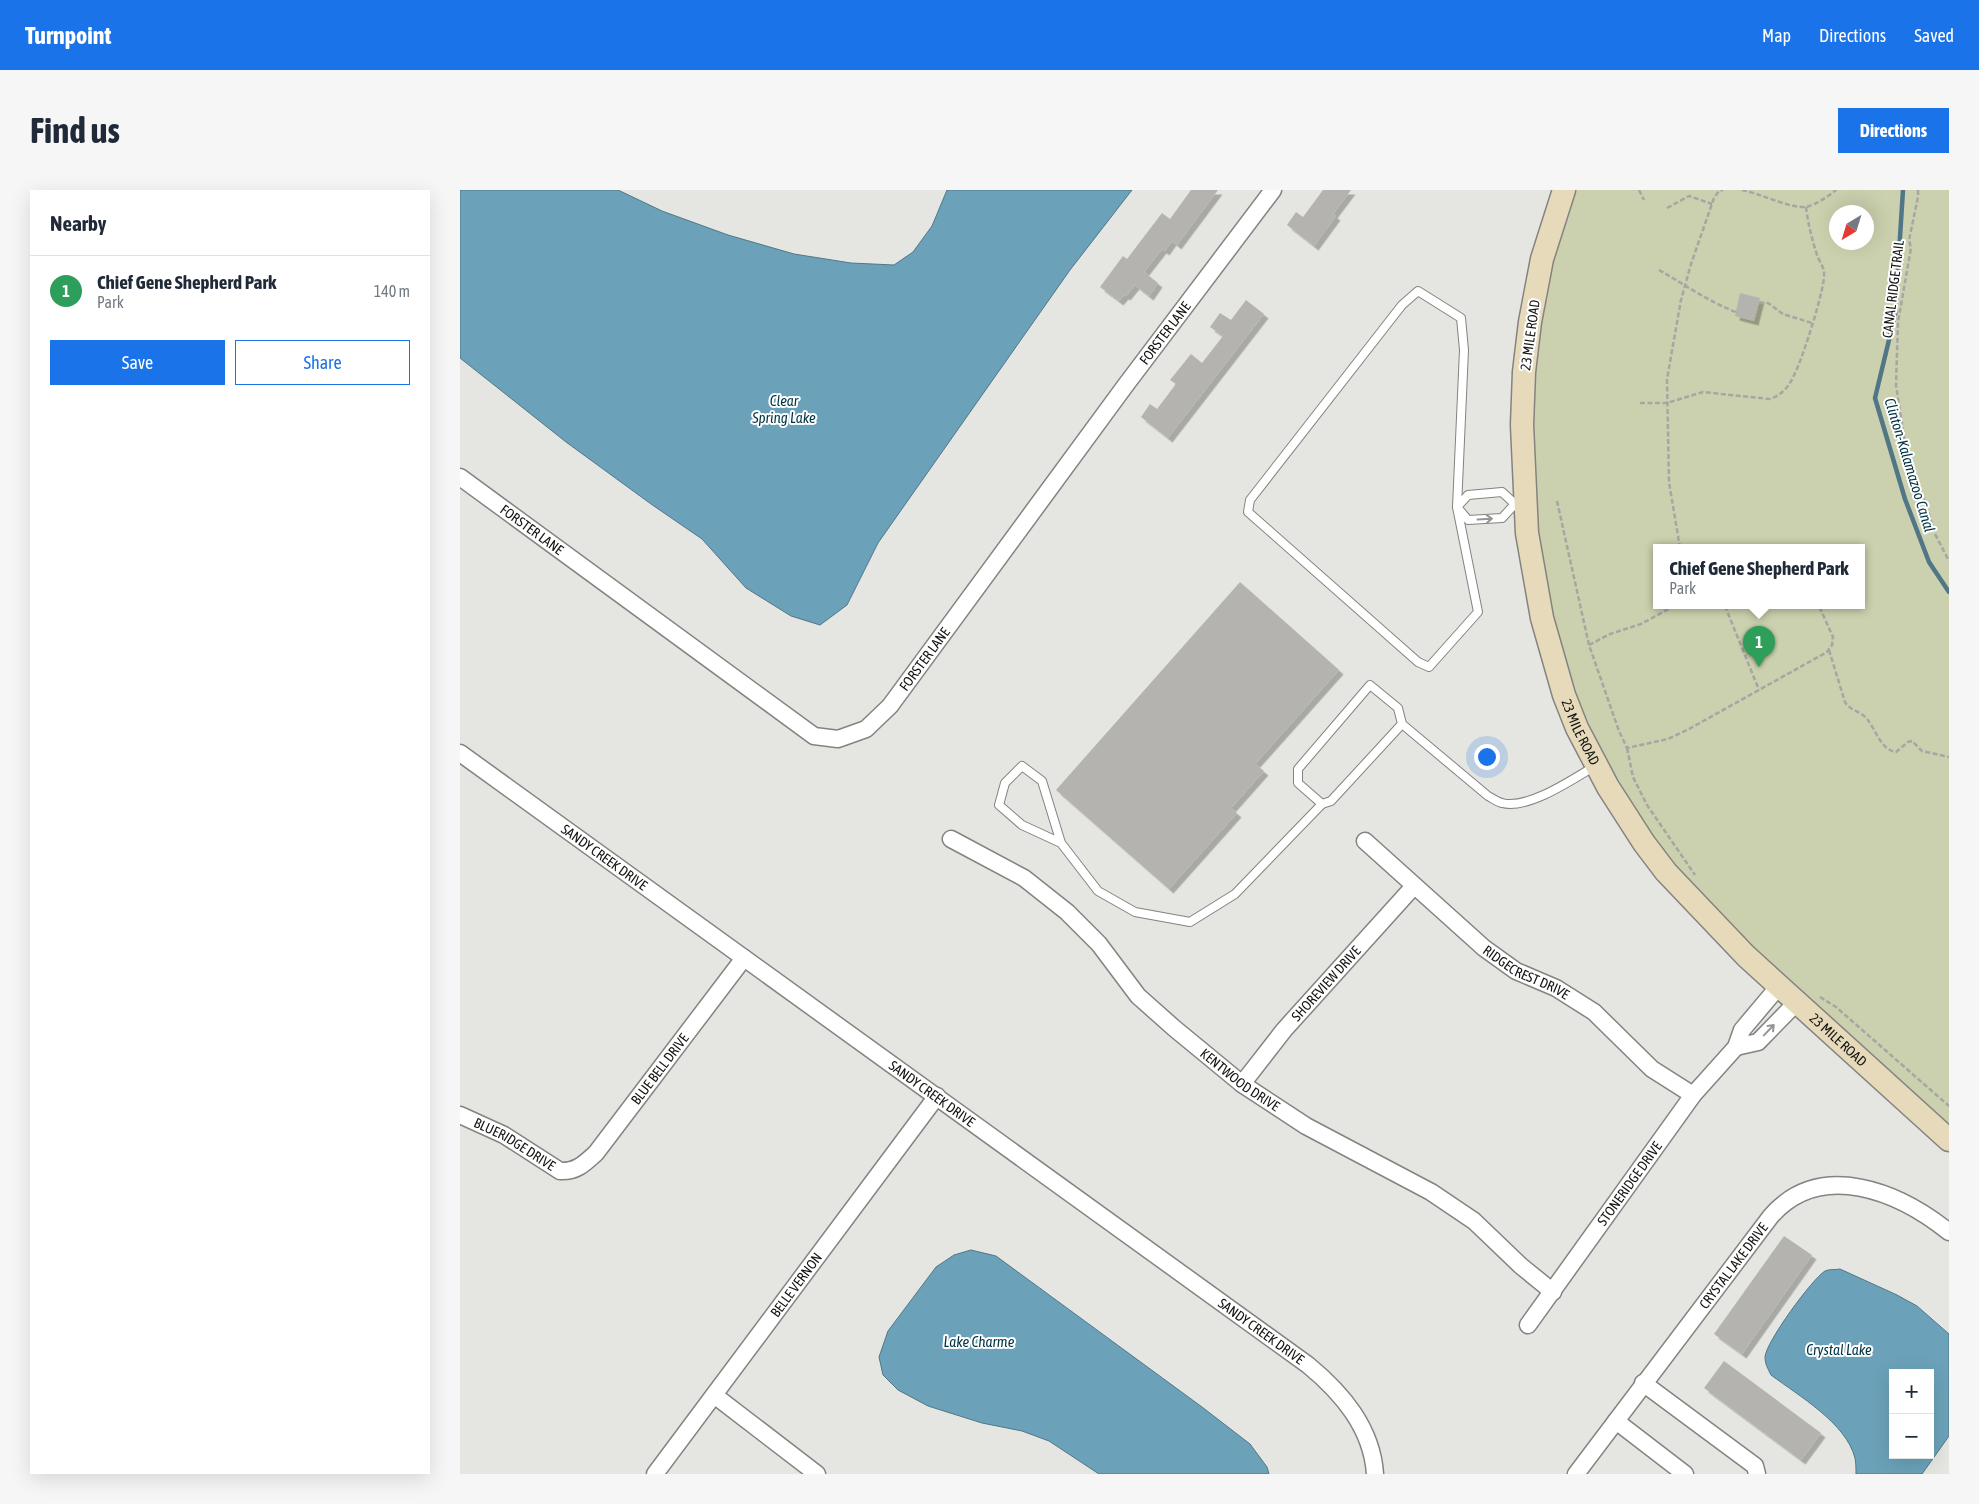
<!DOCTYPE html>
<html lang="en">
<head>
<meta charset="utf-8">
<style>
	:root { --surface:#fff; --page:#f6f6f7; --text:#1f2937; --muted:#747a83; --line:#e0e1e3; --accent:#1a73e8 }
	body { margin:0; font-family:"Asap Condensed",sans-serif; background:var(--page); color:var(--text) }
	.controls { position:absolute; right:15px; bottom:15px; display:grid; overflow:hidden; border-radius:0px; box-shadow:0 5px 20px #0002 }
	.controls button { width:45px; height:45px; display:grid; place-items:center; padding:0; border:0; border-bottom:1px solid var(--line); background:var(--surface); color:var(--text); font:25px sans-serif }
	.compass { position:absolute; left:1369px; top:15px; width:45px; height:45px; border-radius:50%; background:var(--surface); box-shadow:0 5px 20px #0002; rotate:218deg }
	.you { position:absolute; left:1026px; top:566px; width:18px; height:18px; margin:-12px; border:4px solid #fff; border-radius:50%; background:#1a73e8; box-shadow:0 0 0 8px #1a73e833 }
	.badge { display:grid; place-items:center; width:32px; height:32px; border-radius:50%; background:var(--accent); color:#fff; font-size:16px; font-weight:700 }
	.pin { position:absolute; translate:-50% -41px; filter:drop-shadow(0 1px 2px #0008) }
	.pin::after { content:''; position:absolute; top:26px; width:18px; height:15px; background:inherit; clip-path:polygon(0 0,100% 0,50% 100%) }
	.popup { position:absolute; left:1193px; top:354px; width:212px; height:65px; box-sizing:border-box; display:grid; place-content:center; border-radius:0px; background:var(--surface); filter:drop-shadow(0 1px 4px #0005); font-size:16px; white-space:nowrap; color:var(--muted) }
	.popup b { font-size:19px; color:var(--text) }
	.popup::after { content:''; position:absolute; left:50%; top:100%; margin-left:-10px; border:10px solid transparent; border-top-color:var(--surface) }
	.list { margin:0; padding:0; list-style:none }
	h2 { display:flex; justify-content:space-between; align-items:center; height:65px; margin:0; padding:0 20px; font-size:21px }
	h2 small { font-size:16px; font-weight:400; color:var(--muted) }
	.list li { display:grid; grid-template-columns:32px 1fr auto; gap:15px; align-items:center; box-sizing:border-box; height:70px; padding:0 20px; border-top:1px solid var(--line) }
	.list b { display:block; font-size:19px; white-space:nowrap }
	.list p { margin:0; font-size:16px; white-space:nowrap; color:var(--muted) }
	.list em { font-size:16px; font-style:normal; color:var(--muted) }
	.actions { display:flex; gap:10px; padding:15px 20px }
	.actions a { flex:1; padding:11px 0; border:1px solid var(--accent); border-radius:0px; text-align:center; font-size:18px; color:var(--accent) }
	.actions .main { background:var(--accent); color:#fff }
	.map { position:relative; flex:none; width:1489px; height:1284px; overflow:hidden; border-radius:0px }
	header { display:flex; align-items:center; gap:30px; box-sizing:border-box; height:70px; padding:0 25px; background:var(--accent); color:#fff }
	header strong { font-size:24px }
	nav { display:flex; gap:28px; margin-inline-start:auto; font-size:18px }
	.intro { display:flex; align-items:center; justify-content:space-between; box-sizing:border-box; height:120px; padding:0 30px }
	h1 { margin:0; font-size:35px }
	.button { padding:12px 22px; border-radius:0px; background:var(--accent); color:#fff; font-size:18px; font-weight:700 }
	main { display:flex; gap:30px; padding:0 30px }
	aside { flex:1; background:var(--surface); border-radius:0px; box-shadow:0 5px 20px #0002 }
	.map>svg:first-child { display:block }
</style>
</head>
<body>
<header>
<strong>Turnpoint</strong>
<nav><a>Map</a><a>Directions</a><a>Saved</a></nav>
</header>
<div class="intro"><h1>Find us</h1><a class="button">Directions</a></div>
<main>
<aside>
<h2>Nearby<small></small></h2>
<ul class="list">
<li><span class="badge" style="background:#2e9e5b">1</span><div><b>Chief Gene Shepherd Park</b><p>Park</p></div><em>140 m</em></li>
</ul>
<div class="actions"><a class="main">Save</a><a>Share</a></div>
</aside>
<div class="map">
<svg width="1489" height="1284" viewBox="0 0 1489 1284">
	<defs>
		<filter id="shadow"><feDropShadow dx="4.5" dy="4.5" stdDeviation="0" flood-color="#0004"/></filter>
	</defs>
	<rect width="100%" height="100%" fill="#e5e5e1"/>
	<!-- green -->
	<path fill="#cbd0ae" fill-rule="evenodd" d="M1110,0H1489V940L1249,717L1205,664L1174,618L1138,554L1118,510L1098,443L1074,342L1067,233L1088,69ZM1376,22H1406V52H1376ZM1196,358H1402V416H1196Z"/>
	<!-- water -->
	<g fill="#6ba2b9" stroke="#517787" fill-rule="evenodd">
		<path d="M0,0H158L202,21L268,45L334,64L391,73L434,75L453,62L472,36L487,0H672L610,80L418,353L387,415L360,435L331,426L286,398L242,349L191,314L106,252L0,168Z"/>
		<path d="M511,1060L536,1066L742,1217L790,1254L807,1277L809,1284H639L589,1251L562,1241L522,1233L468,1216L438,1200L423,1185L419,1167L428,1141L476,1077L494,1065Z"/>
		<path d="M1380,1079L1437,1105L1457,1116L1489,1144V1246L1462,1284H1396C1396,1279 1396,1273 1395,1268C1386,1233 1339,1206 1311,1185C1308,1179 1305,1174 1305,1167C1306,1152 1352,1089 1365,1081C1369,1079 1375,1080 1380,1079ZM1433,1183H1470V1265H1433Z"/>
	</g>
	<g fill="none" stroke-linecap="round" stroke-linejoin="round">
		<!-- stream -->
		<path stroke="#517787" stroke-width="4.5" d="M1443,0L1435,125L1415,208L1445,309L1469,372L1489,402"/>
	</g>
	<!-- building -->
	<g fill="#b5b3b0" filter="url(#shadow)">
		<path d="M731,0H758L717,55L712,51L705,61L702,59L684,82L698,93L689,106L675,95L666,106L664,105L659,111L640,97L663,66L667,69L702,23L710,29Z"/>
		<path d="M863,0H891L873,24L876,26L854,56L827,35L836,22L843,27Z"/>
		<path d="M1280,103L1300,108L1294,131L1275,126Z"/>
		<path d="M786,110L804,124L708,248L681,227L690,214L697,219L716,194L710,190L731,164L742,173L763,146L750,137L760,123L771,130Z"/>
		<path d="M780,392L879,480L795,574L804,581L771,618L777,623L709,699L596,600Z"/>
		<path d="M1324,1046L1352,1065L1282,1164L1254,1144Z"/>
		<path d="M1264,1171L1361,1243L1341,1270L1244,1198Z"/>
	</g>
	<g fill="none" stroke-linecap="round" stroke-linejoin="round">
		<defs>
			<g id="lane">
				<path d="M958,101L1001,128L1004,160L997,317L1018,422L969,477L958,472L788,322L790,310L942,115Z"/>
				<path d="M1055,314L1042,302L1008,305L997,317L1008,330L1042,328L1055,314L1062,313"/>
				<path d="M942,534L938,518L910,495L838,579V593L862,614L871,611L942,534L1028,606C1032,608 1037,612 1042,613C1068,620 1113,589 1135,576"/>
				<path d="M601,653L562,635L539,615L545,593L562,576L582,591L601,653L638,701L675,722L730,732L775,704L862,614"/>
			</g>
			<g id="street">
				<path id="s1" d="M0,287L354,546L378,549L406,539L430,516L665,196L813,0"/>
				<path id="s2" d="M0,563L848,1175C882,1203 912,1238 915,1284"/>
				<path id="s3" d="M491,649L564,688L607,722L639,754L678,806L714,838L782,894L846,936L971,1002L1014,1031L1061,1076L1093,1102"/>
				<path id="s4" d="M905,651L1024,758L1056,781L1096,798L1134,822L1192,879L1233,905"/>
				<path d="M1276,857L1298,852L1337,812"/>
				<path id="s5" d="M782,894L824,840L954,696"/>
				<path id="s6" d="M0,925L44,945L100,981C116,982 124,974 136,963L284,768"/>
				<path id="s7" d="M1068,1135L1233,905L1276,857L1282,840L1319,796"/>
				<path d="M1183,1193L1295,1276L1297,1284"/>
				<path d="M254,1205L357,1284"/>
				<path d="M1156,1231L1225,1284"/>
				<path id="s8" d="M195,1284L477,906"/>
				<path id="s9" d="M1116,1284L1311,1026C1361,969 1439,1002 1489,1042"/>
			</g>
			<g id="secondary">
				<path id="s10" d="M1104,0L1082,69L1070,132L1064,182L1062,235L1067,343L1082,428L1104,505L1117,538L1148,597L1184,653L1206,682L1286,766L1489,950"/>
			</g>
		</defs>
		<!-- lane casing -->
		<use href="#lane" stroke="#848380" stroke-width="10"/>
		<!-- street casing -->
		<use href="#street" stroke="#848380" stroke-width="19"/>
		<!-- secondary casing -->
		<use href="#secondary" stroke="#848380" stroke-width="25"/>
		<!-- path -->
		<g stroke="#a6a6a3" stroke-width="2.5" stroke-dasharray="5 2.5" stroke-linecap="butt">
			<path d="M1179,0L1184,10"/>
			<path d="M1282,0C1299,3 1328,18 1346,17C1355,15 1369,6 1376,0"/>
			<path d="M1458,0V7L1449,50L1451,58L1438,132L1436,195L1447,266L1456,294L1464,309L1475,344L1489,371"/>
			<path d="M1207,18L1229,6L1252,14"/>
			<path d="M1199,80C1224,94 1249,112 1276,122"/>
			<path d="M1299,113H1308L1323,124L1352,133"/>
			<path d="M1180,213H1207L1243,202L1309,209C1322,206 1330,195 1335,183C1342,170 1366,96 1364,83C1364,77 1359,71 1357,65C1352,49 1348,34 1346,17"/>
			<path d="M1097,311L1129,455L1159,541L1167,558L1208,549L1229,539L1367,462L1372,455L1373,447L1359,416"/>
			<path d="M1220,358L1209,292L1207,189L1221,110L1231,74L1254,8L1259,1L1263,0"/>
			<path d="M1265,416L1299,500"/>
			<path d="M1129,455L1150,444L1181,434L1214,416"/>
			<path d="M1369,460L1385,512C1390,521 1401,521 1407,529C1416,540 1421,560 1436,562L1448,552L1452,551L1462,561L1489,567"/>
			<path d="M1167,558L1173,587L1187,615L1235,685"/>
			<path d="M1360,807L1376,817L1489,916"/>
		</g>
		<!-- lane -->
		<use href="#lane" stroke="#fff" stroke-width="8"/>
		<!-- street -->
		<use href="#street" stroke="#fff" stroke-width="16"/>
		<!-- secondary -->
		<use href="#secondary" stroke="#e6dabb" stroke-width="22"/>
	</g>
	<!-- one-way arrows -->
	<defs><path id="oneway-shaft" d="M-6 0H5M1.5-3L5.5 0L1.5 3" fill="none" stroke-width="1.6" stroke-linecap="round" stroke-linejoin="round" transform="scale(1.25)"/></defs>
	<g stroke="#959595">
		<use href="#oneway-shaft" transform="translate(1025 329) rotate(-3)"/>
		<use href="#oneway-shaft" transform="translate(1309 840) rotate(-46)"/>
	</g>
	<g text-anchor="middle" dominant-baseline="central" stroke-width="4" stroke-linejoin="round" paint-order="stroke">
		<!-- street labels -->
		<g font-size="14" fill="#141413" stroke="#fff">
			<text transform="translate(1433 99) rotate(-83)">CANAL RIDGE TRAIL</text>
			<text stroke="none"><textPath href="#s1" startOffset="989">FORSTER LANE</textPath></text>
			<text transform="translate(1070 145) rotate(-82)">23 MILE ROAD</text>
			<text stroke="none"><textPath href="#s1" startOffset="89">FORSTER LANE</textPath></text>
			<text stroke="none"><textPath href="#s1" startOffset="584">FORSTER LANE</textPath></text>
			<text stroke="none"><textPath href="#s10" startOffset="555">23 MILE ROAD</textPath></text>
			<text stroke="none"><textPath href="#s2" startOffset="178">SANDY CREEK DRIVE</textPath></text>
			<text stroke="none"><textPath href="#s4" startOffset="209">RIDGECREST DRIVE</textPath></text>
			<text stroke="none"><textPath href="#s5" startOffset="131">SHOREVIEW DRIVE</textPath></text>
			<text stroke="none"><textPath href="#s10" startOffset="960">23 MILE ROAD</textPath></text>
			<text stroke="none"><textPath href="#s6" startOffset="262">BLUE BELL DRIVE</textPath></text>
			<text stroke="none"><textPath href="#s3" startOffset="380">KENTWOOD DRIVE</textPath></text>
			<text stroke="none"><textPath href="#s2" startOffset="582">SANDY CREEK DRIVE</textPath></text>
			<text stroke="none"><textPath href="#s6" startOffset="62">BLUERIDGE DRIVE</textPath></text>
			<text stroke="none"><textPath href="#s7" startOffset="174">STONERIDGE DRIVE</textPath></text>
			<text stroke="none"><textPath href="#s9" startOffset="261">CRYSTAL LAKE DRIVE</textPath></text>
			<text stroke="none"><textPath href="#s8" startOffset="236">BELLE VERNON</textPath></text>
			<text stroke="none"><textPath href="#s2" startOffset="988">SANDY CREEK DRIVE</textPath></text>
		</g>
		<!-- water labels -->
		<g font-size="15" font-style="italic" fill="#003445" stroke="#fff">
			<text x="324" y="210">Clear<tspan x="324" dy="17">Spring Lake</tspan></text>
			<text transform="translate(1450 275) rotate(73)">Clinton-Kalamazoo Canal</text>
			<text x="519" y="1151">Lake Charme</text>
			<text x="1379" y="1159">Crystal Lake</text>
		</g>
	</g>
</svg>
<div class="controls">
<button>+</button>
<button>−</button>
</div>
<svg class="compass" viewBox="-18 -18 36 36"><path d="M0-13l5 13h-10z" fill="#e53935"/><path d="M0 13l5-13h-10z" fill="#747a83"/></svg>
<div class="you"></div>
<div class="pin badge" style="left:1299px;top:477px;background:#2e9e5b">1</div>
<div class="popup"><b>Chief Gene Shepherd Park</b>Park</div>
</div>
</main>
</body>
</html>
